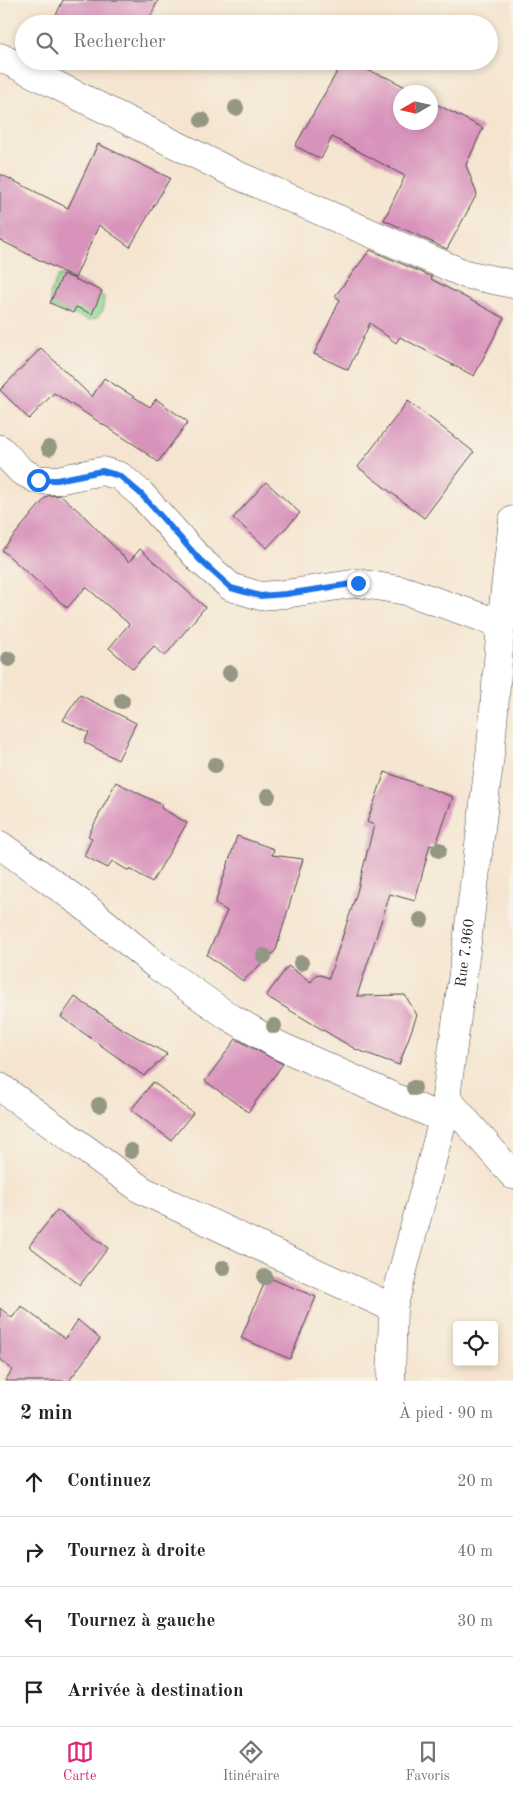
<!DOCTYPE html>
<html lang="fr">
<head>
<meta charset="utf-8">
<style>
	:root { --surface:#fff; --page:#f6f6f6; --text:#222; --muted:#767676; --line:#e0e0e0; --accent:#db2777 }
	body { margin:0; font-family:"Old Standard TT",serif; background:var(--page); color:var(--text) }
	.controls { position:absolute; right:15px; bottom:15px; display:grid; overflow:hidden; border-radius:5px; box-shadow:0 2px 8px #0003 }
	.controls button { width:45px; height:45px; display:grid; place-items:center; padding:0; border:0; border-bottom:1px solid var(--line); background:var(--surface); color:var(--text); font:25px sans-serif }
	.compass { position:absolute; left:393px; top:85px; width:45px; height:45px; border-radius:50%; background:var(--surface); box-shadow:0 2px 8px #0003; rotate:261deg }
	.stop { position:absolute; width:15px; height:15px; margin:-11px; border:4px solid #1a73e8; border-radius:50%; background:#fff }
	.stop.end { background:#1a73e8; border-color:#fff; box-shadow:0 1px 5px #0008 }
	.list { margin:0; padding:0; list-style:none }
	h2 { display:flex; justify-content:space-between; align-items:center; height:65px; margin:0; padding:0 20px; font-size:21px }
	h2 small { font-size:16px; font-weight:400; color:var(--muted) }
	.list li { display:grid; grid-template-columns:32px 1fr auto; gap:15px; align-items:center; box-sizing:border-box; height:70px; padding:0 20px; border-top:1px solid var(--line) }
	.list b { display:block; font-size:19px; white-space:nowrap }
	.list em { font-size:16px; font-style:normal; color:var(--muted) }
	.icon { flex:none; width:28px; height:28px; fill:none; stroke:currentColor; stroke-width:2; stroke-linecap:round; stroke-linejoin:round }
	.map { position:relative; flex:none; width:513px; height:1381px; overflow:hidden }
	.search { position:absolute; background:var(--surface); box-shadow:0 2px 8px #0003; left:15px; right:15px; top:15px; height:55px; display:flex; align-items:center; gap:12px; box-sizing:border-box; padding:0 18px; border-radius:28px; color:var(--muted); font-size:19px }
	.sheet { height:345px; background:var(--surface) }
	nav { display:flex; justify-content:space-around; align-items:center; box-sizing:border-box; height:70px; border-top:1px solid var(--line); background:var(--surface); font-size:14px; color:var(--muted) }
	nav a { display:grid; justify-items:center; gap:2px }
	nav .on { color:var(--accent) }
	.map>svg:first-child { display:block }
</style>
</head>
<body>
<div class="map">
<svg width="513" height="1381" viewBox="0 0 513 1381">
	<rect width="100%" height="100%" fill="#f7f3e8"/>
	<filter id="ink" filterUnits="userSpaceOnUse"><feTurbulence type="fractalNoise" baseFrequency=".02" numOctaves="2"/><feDisplacementMap in="SourceGraphic" scale="10" xChannelSelector="R" yChannelSelector="G"/><feConvolveMatrix kernelMatrix="1 2 1 2 8 2 1 2 1" color-interpolation-filters="sRGB"/></filter>
	<filter id="wash" filterUnits="userSpaceOnUse"><feTurbulence type="fractalNoise" baseFrequency=".0096" numOctaves="4" result="noise"/><feDisplacementMap in="SourceGraphic" scale="20" xChannelSelector="R" yChannelSelector="G"/><feGaussianBlur stdDeviation="1.12" result="paint"/><feColorMatrix in="noise" values="0 0 0 0 0 0 0 0 0 0 0 0 0 0 0 0 0 1.4 0 .05"/><feComposite in="paint" operator="in"/></filter>
	<g filter="url(#wash)">
		<rect width="100%" height="100%" fill="#f5e5d0"/>
		<!-- green -->
		<path fill="#94dc96" stroke="#608460" d="M65,274L94,288L104,297L103,310L97,318L89,320L51,307L50,294L58,276Z"/>
		<g id="blocks">
			<!-- building -->
			<g fill="#d893bb">
				<path d="M63,0H158L147,24H52Z"/>
				<path d="M343,61L388,78L415,92H400V122H430V101L483,128L466,165L477,194L447,249L384,220L405,176L332,137L321,159L295,146Z"/>
				<path d="M98,144L170,178L130,247L99,225L75,278L0,240V174L68,208Z"/>
				<path d="M370,250L432,277L431,279L504,318L474,376L400,337L396,343L370,323L348,370L314,354L340,300L335,296Z"/>
				<path d="M63,274L102,291L92,314L76,307L73,313L50,303Z"/>
				<path d="M41,348L92,397L104,378L150,407L156,399L188,422L158,462L138,447L54,393L29,419L0,390Z"/>
				<path d="M408,401L474,452L424,518L358,467Z"/>
				<path d="M266,482L300,513L267,548L233,518Z"/>
				<path d="M61,495L84,516L129,562L140,549L205,607L165,656L154,646L133,669L109,648L129,624L86,587L67,608L2,550L47,496Z"/>
				<path d="M80,695L136,723L118,760L84,742L89,733L63,720Z"/>
				<path d="M385,772L453,797L435,847L430,845L415,901L390,894L357,996L405,995L417,1015L399,1065L355,1049L266,996L288,966L311,982L317,974L329,978L357,892L374,825L367,822Z"/>
				<path d="M116,782L162,805L161,808L187,823L152,882L130,869L129,871L112,861L108,868L84,856L92,838L88,836Z"/>
				<path d="M237,836L274,849L272,855L303,859L276,950L243,981L207,955L227,911L215,904Z"/>
				<path d="M75,997L119,1027L167,1054L144,1076L61,1017Z"/>
				<path d="M236,1039L283,1064L248,1112L205,1081Z"/>
				<path d="M153,1082L193,1113L171,1140L131,1110Z"/>
				<path d="M57,1210L108,1248L80,1285L29,1246Z"/>
				<path d="M267,1277L316,1297L290,1359L241,1338Z"/>
				<path d="M21,1306L65,1339L78,1320L100,1339L69,1381H5L12,1370L0,1360V1308L12,1318Z"/>
			</g>
		</g>
	</g>
	<g filter="url(#ink)">
		<use href="#blocks" fill-opacity="0" stroke="#494744" stroke-width="1"/>
		<g fill="none" stroke-linecap="round" stroke-linejoin="round">
			<defs>
				<g id="minor">
					<path d="M0,57L237,175L465,274L513,284"/>
					<path d="M0,449L21,471L38,480H57L102,471L120,476L141,494L200,560L231,587L260,596L285,594L358,583L406,591L501,624"/>
					<path d="M0,845L82,904L157,966L228,1016L278,1045L443,1119"/>
					<path d="M0,1087L142,1190L265,1249L393,1308"/>
					<path d="M446,1098L513,1175"/>
					<path id="s1" d="M391,1381L393,1308L443,1119L466,951L491,747L501,624L513,520"/>
				</g>
			</defs>
			<!-- minor casing -->
			<use href="#minor" stroke="#494744" stroke-width="29"/>
			<!-- minor -->
			<use href="#minor" stroke="#fff" stroke-width="28"/>
		</g>
		<!-- trees -->
		<g fill="#949784">
			<circle cx="236" cy="108" r="8"/>
			<circle cx="202" cy="120" r="8"/>
			<circle cx="49" cy="448" r="8"/>
			<circle cx="9" cy="659" r="8"/>
			<circle cx="230" cy="673" r="8"/>
			<circle cx="122" cy="701" r="8"/>
			<circle cx="215" cy="765" r="8"/>
			<circle cx="268" cy="796" r="8"/>
			<circle cx="439" cy="850" r="8"/>
			<circle cx="421" cy="920" r="8"/>
			<circle cx="264" cy="956" r="8"/>
			<circle cx="301" cy="963" r="8"/>
			<circle cx="274" cy="1026" r="8"/>
			<circle cx="414" cy="1088" r="8"/>
			<circle cx="99" cy="1105" r="8"/>
			<circle cx="131" cy="1151" r="8"/>
			<circle cx="223" cy="1268" r="8"/>
			<circle cx="265" cy="1277" r="8"/>
		</g>
	</g>
	<g fill="none" stroke-linecap="round" stroke-linejoin="round" filter="url(#ink)">
		<!-- route -->
		<path stroke="#1a73e8" stroke-width="6" d="M38,480H57L102,471L120,476L141,494L200,560L231,588L260,596L286,594L358,583"/>
	</g>
	<g text-anchor="middle" dominant-baseline="central" stroke-width="5" stroke-linejoin="round" paint-order="stroke">
		<!-- street labels -->
		<g font-size="15" fill="#2b2b2b" stroke="#f7f3e8">
			<text stroke="none"><textPath href="#s1" startOffset="436">Rue 7.960</textPath></text>
		</g>
	</g>
</svg>
<div class="controls">
<button><svg class="icon" aria-label="locate" viewBox="0 0 24 24"><circle cx="12" cy="12" r="6"/><path d="M12 2v4M12 18v4M2 12h4M18 12h4"/></svg></button>
</div>
<svg class="compass" viewBox="-18 -18 36 36"><path d="M0-13l5 13h-10z" fill="#e53935"/><path d="M0 13l5-13h-10z" fill="#767676"/></svg>
<div class="stop" style="left:38px;top:480px"></div>
<div class="stop end" style="left:358px;top:583px"></div>
<div class="search"><svg class="icon" aria-label="search" viewBox="0 0 24 24"><circle cx="10" cy="10" r="6"/><path d="M15 15l6 6"/></svg>Rechercher</div>
</div>
<section class="sheet">
<h2>2 min<small>À pied · 90 m</small></h2>
<ul class="list">
<li><svg class="icon" aria-label="ahead" viewBox="0 0 24 24"><path d="M12 20V5M6 11l6-6 6 6"/></svg><div><b>Continuez</b></div><em>20 m</em></li>
<li><svg class="icon" aria-label="right" viewBox="0 0 24 24"><path d="M7 20v-9h11M14 6l5 5-5 5"/></svg><div><b>Tournez à droite</b></div><em>40 m</em></li>
<li><svg class="icon" aria-label="left" viewBox="0 0 24 24"><path d="M17 20v-9H6M10 6l-5 5 5 5"/></svg><div><b>Tournez à gauche</b></div><em>30 m</em></li>
<li><svg class="icon" aria-label="arrive" viewBox="0 0 24 24"><path d="M6 21V4h12l-3 4 3 4H6"/></svg><div><b>Arrivée à destination</b></div></li>
</ul>
</section>
<nav>
<a class="on"><svg class="icon" aria-label="map" viewBox="0 0 24 24"><path d="M3 6l6-2 6 2 6-2v14l-6 2-6-2-6 2zM9 4v14M15 6v14"/></svg>Carte</a>
<a><svg class="icon" aria-label="directions" viewBox="0 0 24 24"><path d="M12 3l9 9-9 9-9-9zM9 14v-3h6M13 9l2 2-2 2"/></svg>Itinéraire</a>
<a><svg class="icon" aria-label="saved" viewBox="0 0 24 24"><path d="M7 4h10v16l-5-4-5 4z"/></svg>Favoris</a>
</nav>
</body>
</html>
